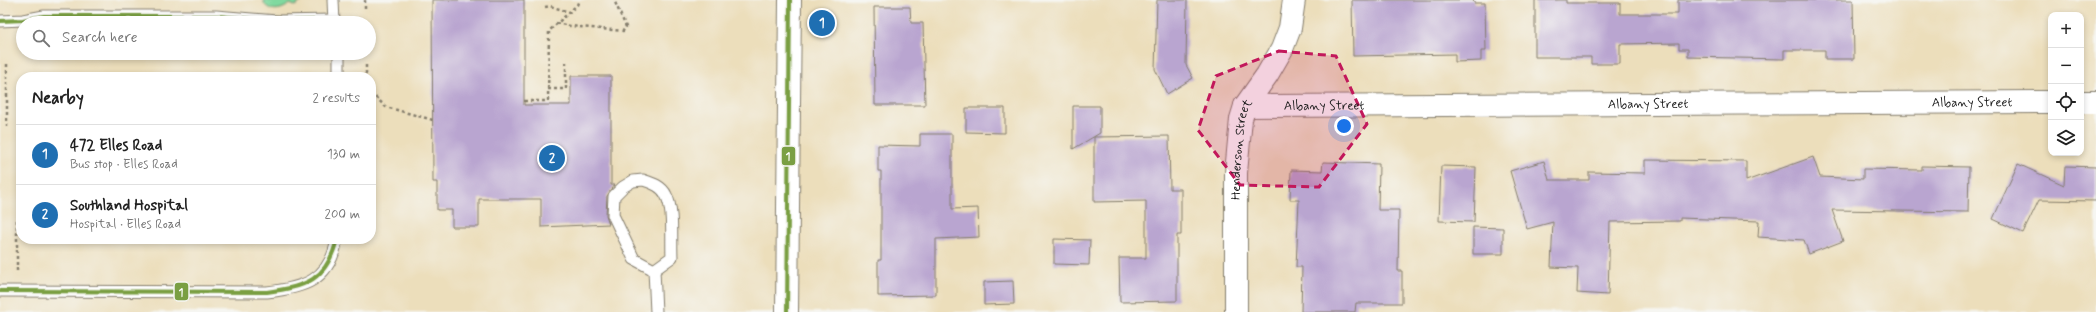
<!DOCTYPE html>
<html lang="en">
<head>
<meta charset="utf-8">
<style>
	:root { --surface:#fff; --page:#f6f6f6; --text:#222; --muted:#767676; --line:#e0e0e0; --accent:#1f6fb2 }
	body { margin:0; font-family:Mynerve,sans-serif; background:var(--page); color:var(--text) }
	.controls { position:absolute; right:12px; top:12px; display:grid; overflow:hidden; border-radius:8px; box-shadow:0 2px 6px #0003 }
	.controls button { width:36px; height:36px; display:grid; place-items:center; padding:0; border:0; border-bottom:1px solid var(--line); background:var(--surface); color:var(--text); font:20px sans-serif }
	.you { position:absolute; left:1344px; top:126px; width:14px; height:14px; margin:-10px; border:3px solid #fff; border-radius:50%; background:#1a73e8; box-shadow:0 0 0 6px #1a73e833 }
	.badge { display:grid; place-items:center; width:26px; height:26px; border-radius:50%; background:var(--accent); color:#fff; font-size:13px; font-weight:700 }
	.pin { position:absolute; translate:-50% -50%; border:2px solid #fff; box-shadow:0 1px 4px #0006 }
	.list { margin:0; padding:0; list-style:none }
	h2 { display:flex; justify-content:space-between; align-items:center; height:52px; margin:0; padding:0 16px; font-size:17px }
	h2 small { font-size:13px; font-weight:400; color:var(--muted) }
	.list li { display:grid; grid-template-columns:26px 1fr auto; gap:12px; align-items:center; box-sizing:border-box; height:60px; padding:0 16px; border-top:1px solid var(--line) }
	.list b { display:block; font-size:15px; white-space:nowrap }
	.list p { margin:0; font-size:13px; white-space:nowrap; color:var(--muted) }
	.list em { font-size:13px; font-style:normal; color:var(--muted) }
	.icon { flex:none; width:22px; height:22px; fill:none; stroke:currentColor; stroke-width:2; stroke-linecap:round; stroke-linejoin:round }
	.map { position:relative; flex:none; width:2096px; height:312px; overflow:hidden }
	.search { position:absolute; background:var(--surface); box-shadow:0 2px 6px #0003; left:16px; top:16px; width:360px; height:44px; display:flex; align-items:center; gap:10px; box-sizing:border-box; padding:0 14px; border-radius:22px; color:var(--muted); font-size:15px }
	.panel { position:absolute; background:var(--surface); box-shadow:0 2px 6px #0003; left:16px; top:72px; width:360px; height:172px; border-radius:16px }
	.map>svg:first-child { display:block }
</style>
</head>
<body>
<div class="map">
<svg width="2096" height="312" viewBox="0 0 2096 312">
	<rect width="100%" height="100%" fill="#f6f6f2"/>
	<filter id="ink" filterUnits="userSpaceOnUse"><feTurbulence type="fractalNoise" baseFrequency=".025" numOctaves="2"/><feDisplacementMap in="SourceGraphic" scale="8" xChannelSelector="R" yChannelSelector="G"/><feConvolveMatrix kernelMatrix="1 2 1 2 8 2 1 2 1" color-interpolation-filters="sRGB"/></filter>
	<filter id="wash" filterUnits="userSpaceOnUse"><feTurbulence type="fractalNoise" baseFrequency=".012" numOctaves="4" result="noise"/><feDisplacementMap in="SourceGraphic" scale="16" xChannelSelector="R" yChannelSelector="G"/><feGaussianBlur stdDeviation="0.9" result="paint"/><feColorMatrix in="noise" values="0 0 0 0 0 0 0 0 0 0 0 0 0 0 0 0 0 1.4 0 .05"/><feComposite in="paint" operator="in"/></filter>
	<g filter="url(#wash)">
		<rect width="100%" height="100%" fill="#ecdebb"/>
		<!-- grass -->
		<path fill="#80d99f" stroke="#4e7a5e" d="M264,0H304L295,6L290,4C282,10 272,13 264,4Z"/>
		<g id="blocks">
			<!-- building -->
			<g fill="#b9a5d0">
				<path d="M432,0H524V105H571V76H611V185H615L607,196L606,215L609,224L541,227V199H479V227H452V210H437V182H433Z"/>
				<path d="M1157,0H1187L1186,65L1193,78L1167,94L1155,69Z"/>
				<path d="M1352,0H1473L1474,3H1485L1486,51H1481V61L1455,62V54L1353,56Z"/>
				<path d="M1535,0H1566V3H1620V14H1678V0H1853L1854,59H1825V50H1784V59L1688,57V49H1679V43L1620,44V64H1591V57H1535Z"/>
				<path d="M874,7H910L911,23H923L925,105H875Z"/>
				<path d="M1073,106H1100V133L1073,149Z"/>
				<path d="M966,108H1005V133L966,132Z"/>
				<path d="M920,134H952V209L978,208L979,237L936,239V295L878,296V260H881V171H878V145L920,146Z"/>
				<path d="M1169,136L1170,189H1181V235H1177V301L1120,302L1119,258H1146V201L1094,202V137Z"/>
				<path d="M1813,157L1820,177L1863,179V169L1922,170V166L1969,167L1968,212L1832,210L1843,241L1809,254L1804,240L1758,237L1759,221L1680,218V221L1610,222L1608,295L1577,293L1578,268L1551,267L1553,222L1527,229L1510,171L1544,161L1549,180H1589V172L1645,173V160L1746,161V181Z"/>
				<path d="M1323,162L1379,164L1378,210H1399L1398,271H1402V303H1356L1355,312H1301L1302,267H1296L1299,200H1290L1291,170L1322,171Z"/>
				<path d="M2018,164L2064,185L2065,166L2096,167V201L2039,200L2023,233L1993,219Z"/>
				<path d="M1441,166L1476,167L1474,222L1439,221Z"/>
				<path d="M1473,227L1503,228V254H1473Z"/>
				<path d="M1054,239L1090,240L1089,265L1054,264Z"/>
				<path d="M1013,281L1014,304L984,305V282Z"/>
			</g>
		</g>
	</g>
	<g filter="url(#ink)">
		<use href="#blocks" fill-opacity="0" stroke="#847d6c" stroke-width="1"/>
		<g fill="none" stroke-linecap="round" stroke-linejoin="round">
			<defs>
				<g id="lane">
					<path d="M333,0L334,23"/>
					<path d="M0,21L23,20L44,16H216L277,21L333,20"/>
					<path d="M339,53V77"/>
					<path d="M643,180C652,183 662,186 666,195C674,209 671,240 672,257L654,270L634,259L613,215L614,196L623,187L633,181Z"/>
					<path d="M654,270L656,312"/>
					<path d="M0,291L267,292C303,288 330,281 337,239"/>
				</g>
				<g id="street">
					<path d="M2081,102H2096"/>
					<path id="s1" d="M1245,106L2051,102"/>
					<path id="s2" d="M1236,312V173L1241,119L1245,106L1267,75L1282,49L1290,28L1294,0"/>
				</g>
				<path id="secondary" d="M787,312L790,0"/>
			</defs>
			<!-- lane casing -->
			<use href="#lane" stroke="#847d6c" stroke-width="13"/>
			<!-- street casing -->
			<use href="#street" stroke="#847d6c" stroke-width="24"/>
			<!-- secondary casing -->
			<use href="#secondary" stroke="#847d6c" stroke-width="24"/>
			<!-- path -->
			<g stroke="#847d6c" stroke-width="2.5" stroke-dasharray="3 3" stroke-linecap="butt">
				<path d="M365,0V8"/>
				<path d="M545,7L550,6L569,12"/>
				<path d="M556,23L570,26L623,31L626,27L614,0"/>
				<path d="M7,64V127"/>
				<path d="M366,65V77"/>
				<path d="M548,89H566V59"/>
				<path d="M371,93L386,107L433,120"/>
				<path d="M524,101H548L549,31L577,5L579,0"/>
				<path d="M17,220V272"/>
			</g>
			<!-- lane -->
			<use href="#lane" stroke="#fff" stroke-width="11"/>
			<!-- street -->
			<use href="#street" stroke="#fff" stroke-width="22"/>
			<!-- secondary -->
			<use href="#secondary" stroke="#fff" stroke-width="22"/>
			<defs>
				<g id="bus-1">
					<path d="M0,21L23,20L44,16H216L277,21L333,20"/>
					<path d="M0,291L267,292C306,287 327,280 337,239"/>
					<path d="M787,312L790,0"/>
				</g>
			</defs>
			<!-- bus-1 casing -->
			<use href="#bus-1" stroke="#f6f6f2" stroke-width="7"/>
			<!-- bus-1 -->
			<use href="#bus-1" stroke="#7a9f43" stroke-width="4"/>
		</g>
	</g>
	<!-- marked area -->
	<path fill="#c2185b" fill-opacity="0.2" stroke="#c2185b" stroke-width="3" stroke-dasharray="8 5" stroke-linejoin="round" d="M1279,51L1336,56L1367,124L1319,187L1240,185L1198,130L1216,76Z"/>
	<g text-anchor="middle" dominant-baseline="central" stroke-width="4" stroke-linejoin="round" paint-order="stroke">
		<!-- street labels -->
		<g font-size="13" fill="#1c1c1c" stroke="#f6f6f2">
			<text stroke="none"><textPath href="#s1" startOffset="727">Albany Street</textPath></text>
			<text stroke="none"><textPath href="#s1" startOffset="403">Albany Street</textPath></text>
			<text stroke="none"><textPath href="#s1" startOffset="79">Albany Street</textPath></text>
			<text stroke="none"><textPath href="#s2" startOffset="163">Henderson Street</textPath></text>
		</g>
	</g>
	<g stroke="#f6f6f2" stroke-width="1.5">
		<rect x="781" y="146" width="15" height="20" rx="4" fill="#7a9f43"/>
		<rect x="174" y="282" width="15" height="19" rx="4" fill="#7a9f43"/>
	</g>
	<g font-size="11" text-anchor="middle" font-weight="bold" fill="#fff">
		<text x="788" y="160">1</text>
		<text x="181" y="296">1</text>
	</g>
</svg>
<div class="controls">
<button>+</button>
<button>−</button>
<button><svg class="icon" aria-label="locate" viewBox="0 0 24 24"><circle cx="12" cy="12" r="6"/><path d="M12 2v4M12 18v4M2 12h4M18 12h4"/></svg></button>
<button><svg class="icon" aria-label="layers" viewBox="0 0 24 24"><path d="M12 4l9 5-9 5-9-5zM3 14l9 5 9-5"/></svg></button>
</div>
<div class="you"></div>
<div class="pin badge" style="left:822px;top:23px">1</div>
<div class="pin badge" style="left:552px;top:158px">2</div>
<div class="search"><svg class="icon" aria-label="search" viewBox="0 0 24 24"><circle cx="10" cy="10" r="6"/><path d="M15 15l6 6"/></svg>Search here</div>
<section class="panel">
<h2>Nearby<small>2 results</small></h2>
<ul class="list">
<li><span class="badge">1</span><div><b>472 Elles Road</b><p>Bus stop · Elles Road</p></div><em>130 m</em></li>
<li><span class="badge">2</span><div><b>Southland Hospital</b><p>Hospital · Elles Road</p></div><em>200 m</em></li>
</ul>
</section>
</div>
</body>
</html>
